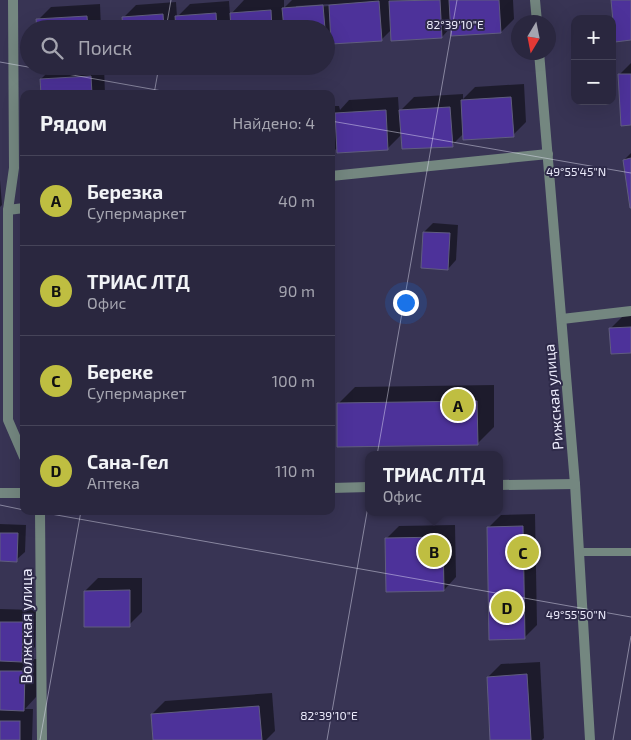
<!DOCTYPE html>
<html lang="ru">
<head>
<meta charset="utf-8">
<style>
	:root { --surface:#2a273f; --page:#322f46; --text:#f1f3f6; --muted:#a5a5b0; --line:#464459; --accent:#bfbe41 }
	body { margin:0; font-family:"Exo 2",sans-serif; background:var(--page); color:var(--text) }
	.controls { position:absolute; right:15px; top:15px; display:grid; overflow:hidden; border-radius:10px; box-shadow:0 5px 20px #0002 }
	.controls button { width:45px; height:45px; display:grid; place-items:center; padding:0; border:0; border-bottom:1px solid var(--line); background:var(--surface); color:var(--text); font:25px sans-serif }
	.compass { position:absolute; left:511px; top:15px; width:45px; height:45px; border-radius:50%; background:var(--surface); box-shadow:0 5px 20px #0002; rotate:190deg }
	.you { position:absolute; left:405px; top:302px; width:18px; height:18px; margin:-12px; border:4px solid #fff; border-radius:50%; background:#1a73e8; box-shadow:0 0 0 8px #1a73e833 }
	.badge { display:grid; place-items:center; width:32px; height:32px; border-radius:50%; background:var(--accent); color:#111; font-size:16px; font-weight:700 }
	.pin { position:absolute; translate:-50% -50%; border:2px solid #fff; box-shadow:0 1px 5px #0006 }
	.popup { position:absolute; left:365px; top:451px; width:138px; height:65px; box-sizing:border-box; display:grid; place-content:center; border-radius:10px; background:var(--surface); filter:drop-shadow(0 1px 4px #0005); font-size:16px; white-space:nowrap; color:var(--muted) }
	.popup b { font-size:19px; color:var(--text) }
	.popup::after { content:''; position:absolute; left:50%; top:100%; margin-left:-10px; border:10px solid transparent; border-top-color:var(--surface) }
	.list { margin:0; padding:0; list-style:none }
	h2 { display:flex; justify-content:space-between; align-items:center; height:65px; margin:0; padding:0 20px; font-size:21px }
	h2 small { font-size:16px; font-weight:400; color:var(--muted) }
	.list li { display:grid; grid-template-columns:32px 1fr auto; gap:15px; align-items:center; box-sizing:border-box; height:90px; padding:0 20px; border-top:1px solid var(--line) }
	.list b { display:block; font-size:19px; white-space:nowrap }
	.list p { margin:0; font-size:16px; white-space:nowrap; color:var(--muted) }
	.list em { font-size:16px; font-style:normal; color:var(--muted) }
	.icon { flex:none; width:28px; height:28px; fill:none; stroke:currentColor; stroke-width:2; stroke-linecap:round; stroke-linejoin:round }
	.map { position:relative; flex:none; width:631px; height:740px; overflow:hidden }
	.search { position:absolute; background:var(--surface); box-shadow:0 5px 20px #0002; left:20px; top:20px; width:315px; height:55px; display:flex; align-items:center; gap:12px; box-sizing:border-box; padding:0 18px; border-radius:28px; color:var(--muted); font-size:19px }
	.panel { position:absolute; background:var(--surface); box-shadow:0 5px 20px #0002; left:20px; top:90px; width:315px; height:425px; border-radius:10px }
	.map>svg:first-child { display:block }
</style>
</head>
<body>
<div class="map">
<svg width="631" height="740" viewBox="0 0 631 740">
	<rect width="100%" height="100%" fill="#383454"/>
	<!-- shadow -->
	<g fill="#0007" fill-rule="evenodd">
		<path d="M244,0H284V8L292,0H513L514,19L501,32L452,26L442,37L392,29L381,40L332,38L326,43V29H124L123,18L136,5L176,2L177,17L190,4L229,1L230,15ZM329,4V6L296,9V6Z"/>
		<path d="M100,4L101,29H38V20L51,7Z"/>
		<path d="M631,63V124L619,75Z"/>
		<path d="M54,66H104L105,94H42L41,79Z"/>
		<path d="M524,84L526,122L513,135L464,133L452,145L402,134L388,148L338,147L331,154V106H339L340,110L349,100L398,97L399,112L414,97L463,94V99L475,87Z"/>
		<path d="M631,153V206L624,160Z"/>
		<path d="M0,180L2,205L0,207Z"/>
		<path d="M433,223L458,225L456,260L448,269L424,232Z"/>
		<path d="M631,315V352L610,329L623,316Z"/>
		<path d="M494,385V427L478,443L338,404L355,387Z"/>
		<path d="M535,514L537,625L524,638L488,528L501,515Z"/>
		<path d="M0,524L26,525L25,552L16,560H0Z"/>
		<path d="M455,525L456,577L444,590L386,539L399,526Z"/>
		<path d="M98,578H142V612L129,625L85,591Z"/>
		<path d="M0,609L36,610L35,647L24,659H37L36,697L25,709H33L32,740H0Z"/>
		<path d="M540,662L544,738L542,740H492L488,677L501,664Z"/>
		<path d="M272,693L275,731L266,740H154L152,714L165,701Z"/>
	</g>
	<!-- building -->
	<g fill="#4d329a" stroke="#605d7f">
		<path d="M440,0L442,38L391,41L389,1Z"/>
		<path d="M449,0H499L501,33L451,36Z"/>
		<path d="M611,0H631V40L615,42Z"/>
		<path d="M379,1L382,41L331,44L329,5Z"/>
		<path d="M323,5L325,29H284L282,8Z"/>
		<path d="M271,10L272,29H231L230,13Z"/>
		<path d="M216,13L217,29H176L175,16Z"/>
		<path d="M163,14L164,29H123L122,17Z"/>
		<path d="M87,16L88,29H37L36,19Z"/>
		<path d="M618,74H631V125L621,126Z"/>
		<path d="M91,76L92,94H41L40,79Z"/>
		<path d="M511,97L514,137L463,140L461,100Z"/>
		<path d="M450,107L453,147L402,149L399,110Z"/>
		<path d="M386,110L388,150L337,153L335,113Z"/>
		<path d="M631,158V208H630L623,160Z"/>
		<path d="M423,232L450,233L448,270L421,268Z"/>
		<path d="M631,327V353L611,354L609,328Z"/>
		<path d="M477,401L478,445L337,447V403Z"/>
		<path d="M523,526L525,639L489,640L487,527Z"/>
		<path d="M0,533H18L17,562L0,561Z"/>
		<path d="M443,537L444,591L386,592L385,538Z"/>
		<path d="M130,590V627H84V591Z"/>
		<path d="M0,622H23L22,662L0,661Z"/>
		<path d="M0,671H25L24,711L0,710Z"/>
		<path d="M527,674L531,740H490L487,677Z"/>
		<path d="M259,706L262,740H153L151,714Z"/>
		<rect x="0" y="721" width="20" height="19"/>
	</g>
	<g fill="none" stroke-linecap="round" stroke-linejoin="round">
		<!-- lane -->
		<path stroke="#748780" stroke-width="8" d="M579,552H631"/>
		<!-- street -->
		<g stroke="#748780" stroke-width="10">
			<path d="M13,0L14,168L8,210V420L24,457"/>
			<path d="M535,0L537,22"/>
			<path d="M539,52L575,484L590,740"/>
			<path d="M331,176L548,154"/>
			<path d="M8,210L24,208"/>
			<path d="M562,319L631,311"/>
			<path d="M499,485L575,484"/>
			<path d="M331,488L369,487"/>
			<path d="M0,493H24"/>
			<path d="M40,511L42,740"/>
		</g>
	</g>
	<!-- ticks -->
	<path fill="none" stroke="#ecebfc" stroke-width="1" stroke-opacity="0.45" d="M166,29L171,0M0,62L179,94M154,94L159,66M331,121L631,173M0,505L24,510M34,511L631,617M40,740L81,511M327,740L457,0M613,740L631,636"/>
	<g text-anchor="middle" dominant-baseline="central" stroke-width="4" stroke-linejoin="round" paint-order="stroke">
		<!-- street labels -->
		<g font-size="15" fill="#ecebfc" stroke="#2e2a49">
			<text transform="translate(553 397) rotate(-95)">Рижская улица</text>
			<text transform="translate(26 626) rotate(-90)">Волжская улица</text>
		</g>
	</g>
	<g font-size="12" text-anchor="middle" fill="#ecebfc" stroke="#2e2a49" stroke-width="4" stroke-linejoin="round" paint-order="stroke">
		<text x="455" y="29">82°39'10"E</text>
		<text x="576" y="176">49°55'45"N</text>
		<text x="576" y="619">49°55'50"N</text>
		<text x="329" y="720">82°39'10"E</text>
	</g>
</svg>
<div class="controls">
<button>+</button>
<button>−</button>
</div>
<svg class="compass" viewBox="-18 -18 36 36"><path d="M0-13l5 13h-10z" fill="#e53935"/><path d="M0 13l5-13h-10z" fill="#a5a5b0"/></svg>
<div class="you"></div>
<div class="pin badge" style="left:458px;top:405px">A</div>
<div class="pin badge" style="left:434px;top:551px">B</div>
<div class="popup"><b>ТРИАС ЛТД</b>Офис</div>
<div class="pin badge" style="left:523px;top:552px">C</div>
<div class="pin badge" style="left:507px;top:607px">D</div>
<div class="search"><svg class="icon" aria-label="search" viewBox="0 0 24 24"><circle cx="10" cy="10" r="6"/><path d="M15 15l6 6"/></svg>Поиск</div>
<section class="panel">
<h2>Рядом<small>Найдено: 4</small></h2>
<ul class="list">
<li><span class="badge">A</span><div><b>Березка</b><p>Супермаркет</p></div><em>40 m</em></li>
<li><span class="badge">B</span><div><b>ТРИАС ЛТД</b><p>Офис</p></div><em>90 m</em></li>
<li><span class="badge">C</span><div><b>Береке</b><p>Супермаркет</p></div><em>100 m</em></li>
<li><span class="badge">D</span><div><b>Сана-Гел</b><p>Аптека</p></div><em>110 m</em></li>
</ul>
</section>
</div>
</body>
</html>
